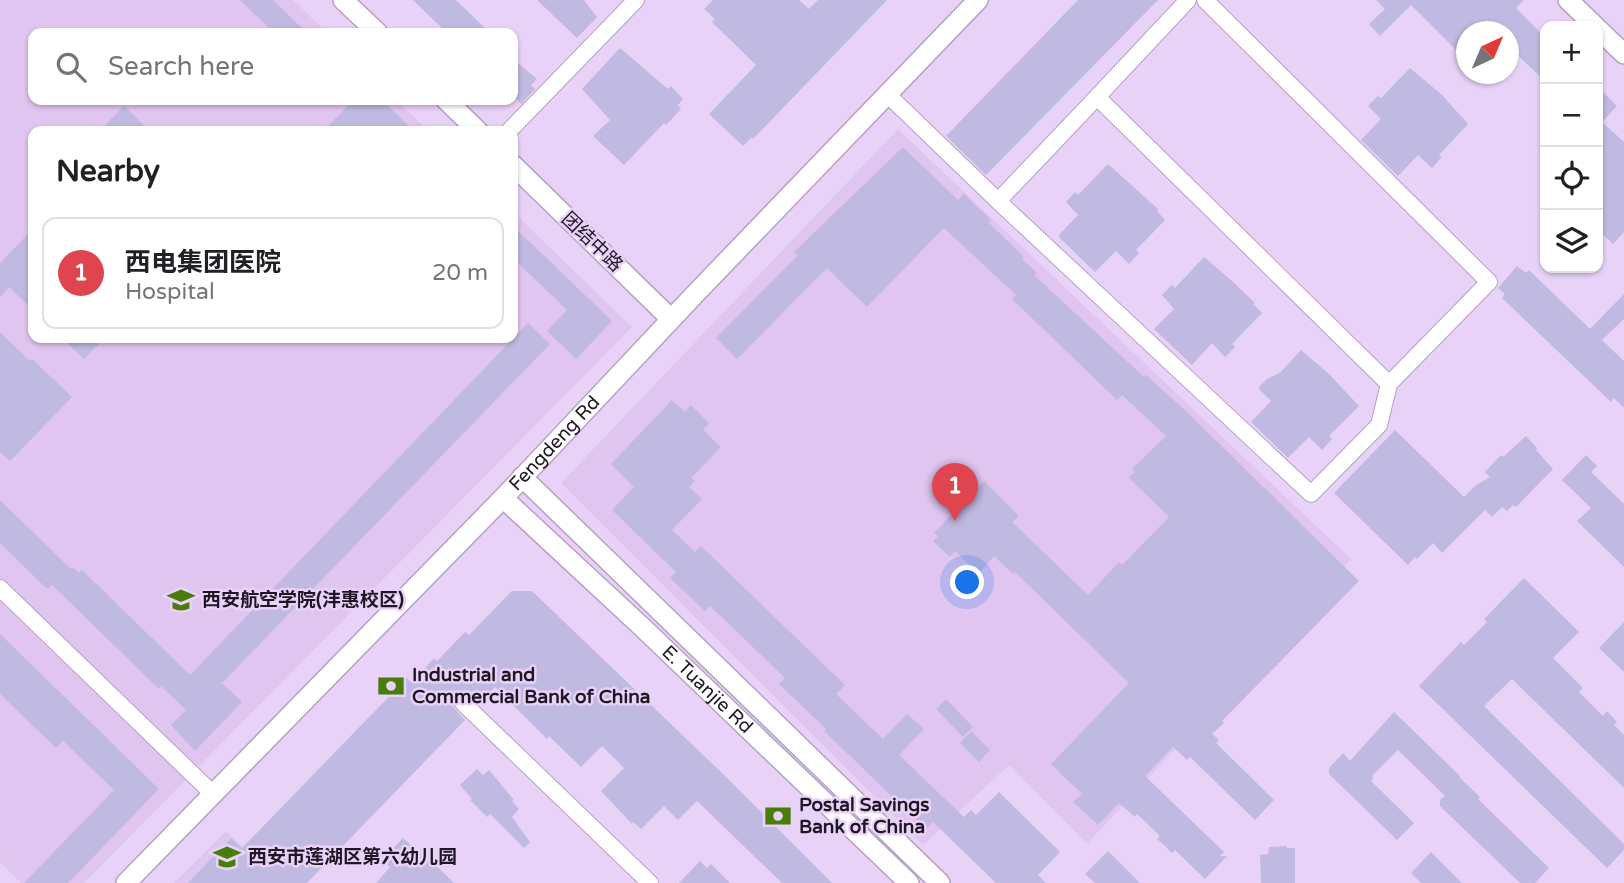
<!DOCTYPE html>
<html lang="en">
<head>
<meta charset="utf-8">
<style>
	:root { --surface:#fff; --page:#f6f6f6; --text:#202124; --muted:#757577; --line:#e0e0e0; --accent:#4a7c0a }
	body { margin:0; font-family:"Varela Round","Noto Sans SC",sans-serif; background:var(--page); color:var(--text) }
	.controls { position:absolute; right:21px; top:21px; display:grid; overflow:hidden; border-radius:14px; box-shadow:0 2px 5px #0004 }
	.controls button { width:63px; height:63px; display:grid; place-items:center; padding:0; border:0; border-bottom:2px solid var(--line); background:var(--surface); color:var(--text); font:35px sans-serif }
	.compass { position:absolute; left:1456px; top:21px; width:63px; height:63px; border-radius:50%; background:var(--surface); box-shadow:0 2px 5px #0004; rotate:44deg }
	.you { position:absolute; left:968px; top:583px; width:24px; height:24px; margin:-18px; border:5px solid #fff; border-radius:50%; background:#1a73e8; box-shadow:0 0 0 10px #1a73e833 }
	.badge { display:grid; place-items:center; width:46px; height:46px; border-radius:50%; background:var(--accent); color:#fff; font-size:23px; font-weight:700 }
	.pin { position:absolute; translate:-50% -58px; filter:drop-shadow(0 2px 4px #0008) }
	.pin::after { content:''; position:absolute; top:37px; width:24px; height:21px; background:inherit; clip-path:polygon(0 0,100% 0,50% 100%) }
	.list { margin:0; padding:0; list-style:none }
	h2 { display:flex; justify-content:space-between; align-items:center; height:91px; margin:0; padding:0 28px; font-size:30px }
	h2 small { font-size:23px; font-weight:400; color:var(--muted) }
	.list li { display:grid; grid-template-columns:46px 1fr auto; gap:21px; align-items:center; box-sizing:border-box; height:112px; margin:0 14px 14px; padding:0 14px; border:2px solid var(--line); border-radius:14px }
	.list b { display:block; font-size:26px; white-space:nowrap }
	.list p { margin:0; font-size:23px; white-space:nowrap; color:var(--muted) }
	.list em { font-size:23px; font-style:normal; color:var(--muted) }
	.icon { flex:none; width:38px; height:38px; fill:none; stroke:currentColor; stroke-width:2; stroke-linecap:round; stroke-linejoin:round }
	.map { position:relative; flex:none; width:1624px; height:883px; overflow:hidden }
	.search { position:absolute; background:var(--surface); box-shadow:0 2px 5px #0004; left:28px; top:28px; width:490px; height:77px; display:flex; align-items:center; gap:18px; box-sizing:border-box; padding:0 24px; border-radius:14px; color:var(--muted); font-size:26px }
	.panel { position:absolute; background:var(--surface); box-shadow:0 2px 5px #0004; left:28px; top:126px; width:490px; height:217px; border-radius:14px }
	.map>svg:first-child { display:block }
</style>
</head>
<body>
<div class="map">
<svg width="1624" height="883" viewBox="0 0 1624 883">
	<rect width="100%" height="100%" fill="#e9d2f8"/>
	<!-- built -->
	<g fill="#e0c5f0">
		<path d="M0,0H293L327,33H33V100H396L429,131H33V338H513V212L632,327L84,883H21L0,862Z"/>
		<path d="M898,129L1351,559L1087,844L1009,765L923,845L561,483Z"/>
		<path d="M226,831L279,883H174Z"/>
	</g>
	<!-- building -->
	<g fill="#c0b9e1">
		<path d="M240,0H273L307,33H274Z"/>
		<path d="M413,0H456L490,33H447Z"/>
		<path d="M537,0H584L597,17L577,38Z"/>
		<path d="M713,0H799L809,9L818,0H887L753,139L752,137L743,146L709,114L756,65L712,22L715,19L704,9Z"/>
		<path d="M1078,0H1158L986,175L946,136Z"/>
		<path d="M1376,0H1524L1516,8L1545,37V81L1508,46V32H1466V60L1411,5L1380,36L1369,24L1385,9Z"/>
		<path d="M620,48L668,89L671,86L683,99L678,105L681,109L666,125L664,123L624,165L593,136L610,120L582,89Z"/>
		<path d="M513,59L537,79L531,85L535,89L521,104L513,96Z"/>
		<path d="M1410,68L1442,95L1468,124L1439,155L1442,157L1432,168L1418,155L1398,176L1361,140L1381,119L1368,106L1378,96L1381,98Z"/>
		<path d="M1598,87L1617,106L1602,122L1624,142V232L1613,244L1598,230Z"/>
		<path d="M354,100H382L414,131H323Z"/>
		<path d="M124,106L150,131H114L106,124Z"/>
		<path d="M903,147L958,200L964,194L991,220L989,223L1024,257L1022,259L1037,273L1034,275L1144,377L1146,375L1187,412L1359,581L1222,721L1224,723L1212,734L1219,740L1216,743L1274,800L1255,820L1190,757L1187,760L1173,747L1145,776L1224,852L1220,856H1227L1205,879L1175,850L1172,853L1165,846L1157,839L1160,836L1137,814L1135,817L1119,803L1098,825L1073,802L1082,794L1051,764L1129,683L1015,572L1013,574L994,556L978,574L955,551L950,557L933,541L938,536L934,533L984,481L1019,516L1012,522L1088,595L1119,562L1122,565L1169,517L1129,478L1135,472L1132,469L1166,436L1122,395L1117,400L1012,299L1016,295L944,228L867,307L827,268L737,359L716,338L798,255L794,252Z"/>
		<path d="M1108,164L1158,209L1157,211L1165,220L1136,250L1139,253L1129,264L1116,251L1095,272L1058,236L1078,215L1066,202L1075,192L1078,195Z"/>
		<path d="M513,226L612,321L576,359L547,331L567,310L513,258Z"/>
		<path d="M33,229V310L9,287L0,297V263Z"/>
		<path d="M1204,257L1232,281L1255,303L1253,304L1262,313L1232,344L1235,347L1225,357L1212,343L1192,365L1154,329L1174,309L1162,295L1172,285L1175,288Z"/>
		<path d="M1517,266L1526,273L1529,270L1590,329L1624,294V319L1602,340L1624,361V408L1614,398L1611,402L1502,298L1505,294L1498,288Z"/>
		<path d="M528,323L550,344L222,683L242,702L195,751L171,725L186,710L161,686L159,689L52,585L47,589L0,543V500L71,569L73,567L79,573L82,570L190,675Z"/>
		<path d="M0,332L30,361L32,359L72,397L10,461L0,452Z"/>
		<path d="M62,338H104L84,359Z"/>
		<path d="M1301,350L1329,374L1359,406L1329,436L1332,439L1322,450L1309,437L1288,458L1251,422L1271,401L1258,388L1267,379L1280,373Z"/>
		<path d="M672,400L685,412L691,405L709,423L703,430L721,447L691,478L695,481L689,487L702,499L672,530L695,552L701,546L845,685L836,694L883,739L907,714L924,729L899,755L964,817L971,810L976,815L999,792L1060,852L1038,875L1046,883H996L933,822L926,829L824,731L826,729L779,684L785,678L710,606L705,611L670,578L676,572L612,510L634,487L611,464Z"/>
		<path d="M1395,430L1464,497L1475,486L1490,477L1485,472L1501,455L1503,457L1526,436L1537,448L1536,450L1553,469L1516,507L1513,505L1507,511L1502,507L1492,517L1485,510L1442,553L1433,543L1417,559L1415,557L1408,565L1334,493Z"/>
		<path d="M1586,455L1597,466L1591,472L1624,504V567L1577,521L1591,508L1562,480Z"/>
		<path d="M1524,578L1579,632L1553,658L1583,688L1579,692L1603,716L1607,711L1617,722L1614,725L1624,735V788L1512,679L1484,706L1624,844V850L1607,868L1419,686L1461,642L1464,645L1487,622L1484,619Z"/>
		<path d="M512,591H532L722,773L832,883H782L697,801L678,820L664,806L641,829L633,822L632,824L601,791L624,768L602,746L581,767L549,736L547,739L495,687L479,704L466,693L456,695L453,707L465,720L307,883H188L231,838L242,848L407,678L412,683L434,658L437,661L465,632L469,635Z"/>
		<path d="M1624,622V672L1599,648Z"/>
		<path d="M0,634L159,789L68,883H24L114,790L63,741L56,748L0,694Z"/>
		<path d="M946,699L973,727L963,737L936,709Z"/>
		<path d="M1394,712L1460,776L1459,777L1480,797L1478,799L1549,868L1535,883H1520L1440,806V800L1445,796L1398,750L1372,776L1374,778L1371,781L1414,823L1397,840L1329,774V768L1343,753L1350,761Z"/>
		<path d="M971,731L990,750L979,762L960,743Z"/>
		<path d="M477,769L483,775L489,770L514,800L512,801L519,809L512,817L530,842L524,848L490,814L487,817L470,800L472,799L460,785Z"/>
		<path d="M403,838L419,852L420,850L454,883H376L390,867L382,860Z"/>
		<path d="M1287,846V848H1295V883H1261L1260,855L1268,854L1269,847Z"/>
		<path d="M1108,851L1140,883H1095L1085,874Z"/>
		<path d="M1431,852L1462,883H1421L1411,873Z"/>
		<path d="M700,861L707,868L711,864L730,883H679Z"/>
	</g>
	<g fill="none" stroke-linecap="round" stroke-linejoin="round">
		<defs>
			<g id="minor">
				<path d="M1188,0L1097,97L1389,384"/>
				<path d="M887,94L998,201L1311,494L1379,425L1389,384L1489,282L1205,0"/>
				<path d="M509,131L636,0"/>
				<path d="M998,201L1097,97"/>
				<path d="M0,588L213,794"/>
				<path d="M463,703L650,883"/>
			</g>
			<g id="tertiary">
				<path d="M343,0L378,33"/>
				<path d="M1568,0L1595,26"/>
				<path d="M1598,29L1624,54"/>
				<path d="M446,100L478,131"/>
				<path d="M513,165L671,319"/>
				<path d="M522,477L940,883"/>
				<path id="s1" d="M503,498L642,627L909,883"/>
				<path id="s2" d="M126,883L503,498L697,292L978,0"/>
			</g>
		</defs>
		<!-- minor casing -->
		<use href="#minor" stroke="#b7a1c4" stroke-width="18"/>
		<!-- tertiary casing -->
		<use href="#tertiary" stroke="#b7a1c4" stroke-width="22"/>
		<!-- minor -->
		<use href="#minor" stroke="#fff" stroke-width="16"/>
		<!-- tertiary -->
		<use href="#tertiary" stroke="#fff" stroke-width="19"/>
	</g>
	<!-- icons -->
	<defs>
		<symbol id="university-bare" viewBox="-9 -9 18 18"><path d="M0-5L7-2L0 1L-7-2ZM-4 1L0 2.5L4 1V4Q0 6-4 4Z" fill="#4a7c0a" stroke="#e9d2f8" stroke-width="2.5" paint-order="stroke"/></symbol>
		<symbol id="bank-bare" viewBox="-9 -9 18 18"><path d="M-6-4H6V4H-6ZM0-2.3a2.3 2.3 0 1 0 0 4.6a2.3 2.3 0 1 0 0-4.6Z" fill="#4a7c0a" stroke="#e9d2f8" stroke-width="2.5" paint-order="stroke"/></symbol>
		<symbol id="school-bare" viewBox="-9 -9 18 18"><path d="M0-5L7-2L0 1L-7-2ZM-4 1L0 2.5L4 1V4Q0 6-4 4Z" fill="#4a7c0a" stroke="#e9d2f8" stroke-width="2.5" paint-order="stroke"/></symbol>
	</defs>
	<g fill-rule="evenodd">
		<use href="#university-bare" x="162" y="581" width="38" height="38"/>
		<use href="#bank-bare" x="372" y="667" width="38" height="38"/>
		<use href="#bank-bare" x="759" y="797" width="38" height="38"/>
		<use href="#school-bare" x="208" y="838" width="38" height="38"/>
	</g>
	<g text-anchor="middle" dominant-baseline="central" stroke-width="5" stroke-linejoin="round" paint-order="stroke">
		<!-- street labels -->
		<g font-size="19" fill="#201725" stroke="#e9d2f8">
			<text transform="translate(592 242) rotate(44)">团结中路</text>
			<text stroke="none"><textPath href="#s2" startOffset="614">Fengdeng Rd</textPath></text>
			<text stroke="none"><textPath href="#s1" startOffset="280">E. Tuanjie Rd</textPath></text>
		</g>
		<!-- poi labels -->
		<g font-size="19" font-weight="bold" fill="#201725" stroke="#e9d2f8" text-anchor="start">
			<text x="202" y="600">西安航空学院(沣惠校区)</text>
			<text x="412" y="675">Industrial and<tspan x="412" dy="22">Commercial Bank of China</tspan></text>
			<text x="799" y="805">Postal Savings<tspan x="799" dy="22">Bank of China</tspan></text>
			<text x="248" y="857">西安市莲湖区第六幼儿园</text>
		</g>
	</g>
</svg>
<div class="controls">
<button>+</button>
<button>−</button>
<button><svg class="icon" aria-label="locate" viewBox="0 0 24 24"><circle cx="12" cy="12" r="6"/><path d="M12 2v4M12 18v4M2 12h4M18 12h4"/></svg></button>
<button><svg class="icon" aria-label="layers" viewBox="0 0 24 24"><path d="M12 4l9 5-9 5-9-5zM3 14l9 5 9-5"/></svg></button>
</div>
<svg class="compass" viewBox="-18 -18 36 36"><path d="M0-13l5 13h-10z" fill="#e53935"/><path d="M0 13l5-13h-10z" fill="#757577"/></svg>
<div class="you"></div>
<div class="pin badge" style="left:955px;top:521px;background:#e0444e">1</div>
<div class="search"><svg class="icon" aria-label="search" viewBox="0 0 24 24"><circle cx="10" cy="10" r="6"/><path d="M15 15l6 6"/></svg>Search here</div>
<section class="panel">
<h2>Nearby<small></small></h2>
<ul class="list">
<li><span class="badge" style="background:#e0444e">1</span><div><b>西电集团医院</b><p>Hospital</p></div><em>20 m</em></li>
</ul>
</section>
</div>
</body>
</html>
